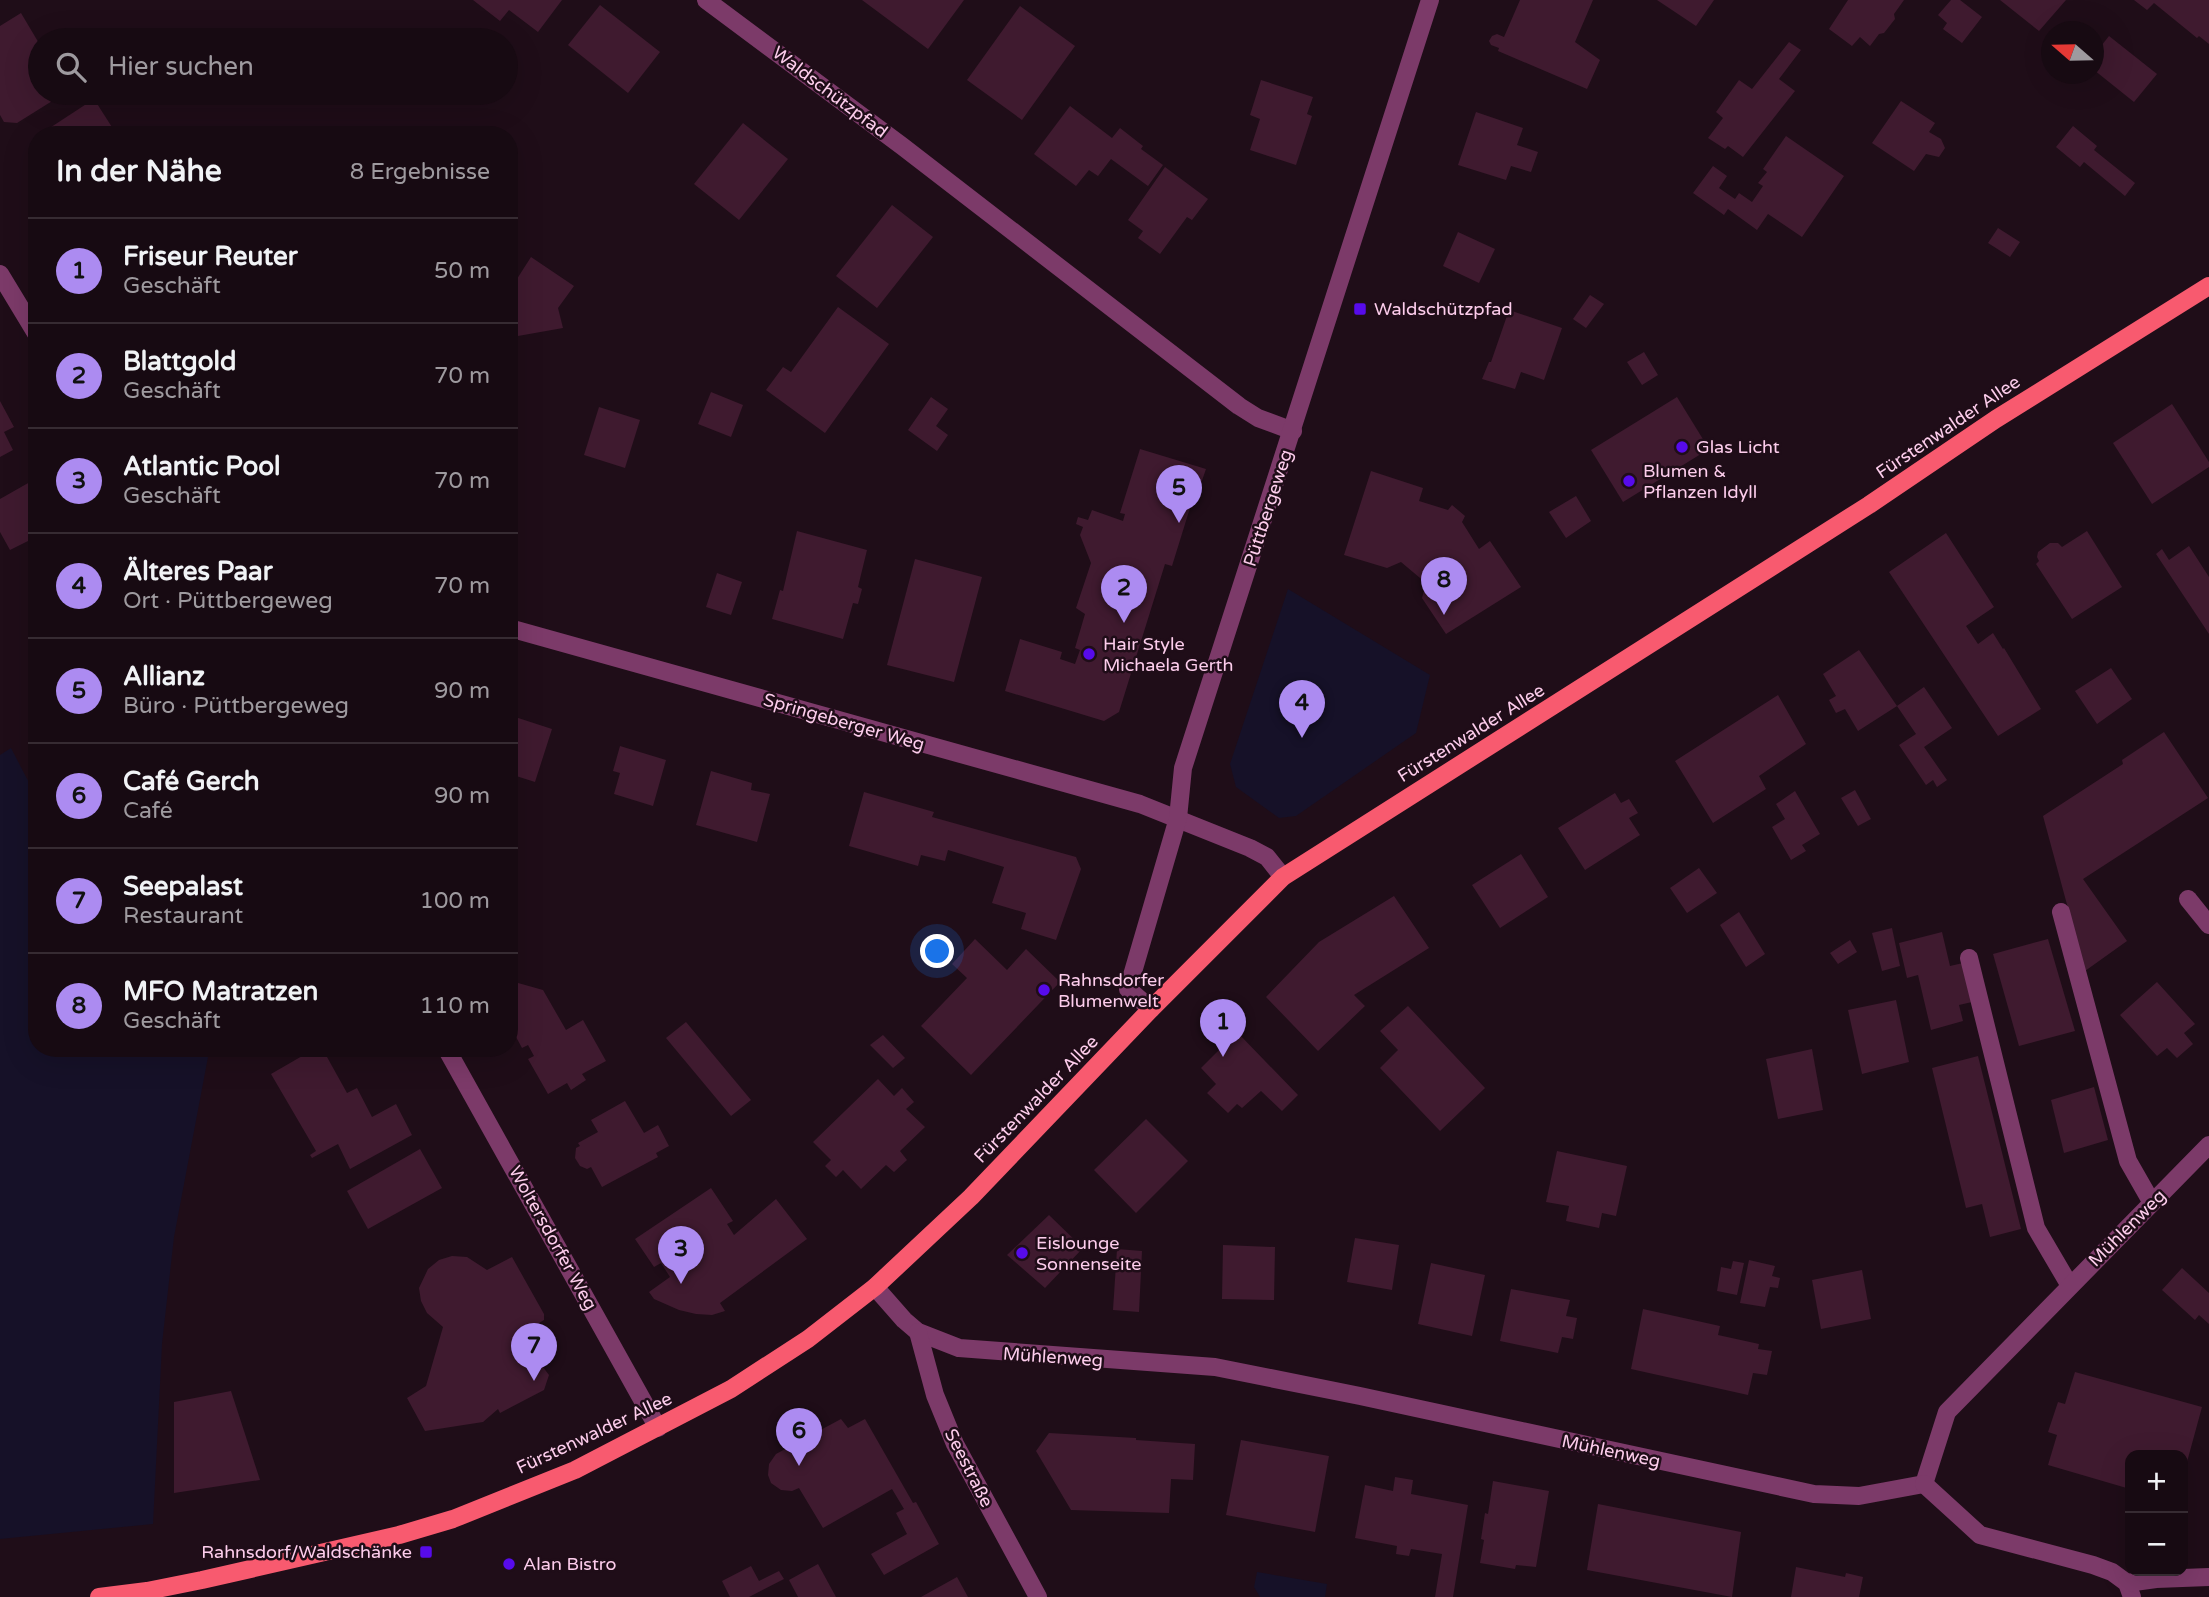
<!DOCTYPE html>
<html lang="de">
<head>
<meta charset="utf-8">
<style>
	:root { --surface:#170a12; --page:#20131b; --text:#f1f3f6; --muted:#9e9a9f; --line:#362b32; --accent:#ac8bf1 }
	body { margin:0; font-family:"Varela Round",sans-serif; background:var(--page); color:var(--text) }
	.controls { position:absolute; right:21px; bottom:21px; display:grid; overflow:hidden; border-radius:14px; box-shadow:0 7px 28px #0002 }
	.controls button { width:63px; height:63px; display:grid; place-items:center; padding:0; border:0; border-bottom:2px solid var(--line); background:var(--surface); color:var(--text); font:35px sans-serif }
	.compass { position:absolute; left:2041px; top:21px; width:63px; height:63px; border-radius:50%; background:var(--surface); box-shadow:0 7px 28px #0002; rotate:290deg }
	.you { position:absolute; left:938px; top:952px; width:24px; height:24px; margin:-18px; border:5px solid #fff; border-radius:50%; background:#1a73e8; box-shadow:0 0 0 10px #1a73e833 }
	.badge { display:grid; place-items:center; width:46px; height:46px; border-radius:50%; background:var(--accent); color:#111; font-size:23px; font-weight:700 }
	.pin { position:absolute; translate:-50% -58px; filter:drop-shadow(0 2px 4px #0008) }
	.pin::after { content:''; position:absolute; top:37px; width:24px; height:21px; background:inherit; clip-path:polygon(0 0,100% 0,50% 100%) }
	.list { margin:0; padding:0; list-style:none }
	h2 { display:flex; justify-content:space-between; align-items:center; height:91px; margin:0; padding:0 28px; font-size:30px }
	h2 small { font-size:23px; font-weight:400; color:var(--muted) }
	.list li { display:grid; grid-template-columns:46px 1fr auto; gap:21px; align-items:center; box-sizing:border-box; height:105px; padding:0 28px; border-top:2px solid var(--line) }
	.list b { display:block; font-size:26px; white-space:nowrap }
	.list p { margin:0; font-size:23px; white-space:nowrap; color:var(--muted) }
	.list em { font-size:23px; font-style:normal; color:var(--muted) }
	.icon { flex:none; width:38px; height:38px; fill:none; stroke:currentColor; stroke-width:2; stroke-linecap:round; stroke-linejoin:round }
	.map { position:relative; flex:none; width:2209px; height:1597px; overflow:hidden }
	.search { position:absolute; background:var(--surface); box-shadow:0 7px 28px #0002; left:28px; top:28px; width:490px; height:77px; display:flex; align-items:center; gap:18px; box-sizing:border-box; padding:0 24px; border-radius:38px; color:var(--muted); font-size:26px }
	.panel { position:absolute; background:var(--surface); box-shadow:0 7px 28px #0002; left:28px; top:126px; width:490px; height:931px; border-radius:28px }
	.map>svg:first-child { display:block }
</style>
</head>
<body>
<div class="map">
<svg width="2209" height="1597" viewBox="0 0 2209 1597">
	<rect width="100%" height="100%" fill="#1f0d18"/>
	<!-- green -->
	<g fill="#161128">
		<path d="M1288,589L1430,675L1416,733L1296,816L1279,818L1236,787L1230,764Z"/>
		<path d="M11,748L37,798V1048H199L208,1057L174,1237L162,1344L153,1524L0,1539V755Z"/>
		<path d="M1257,1572L1327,1584L1325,1597H1260L1254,1587Z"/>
	</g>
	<!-- building -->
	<g fill="#3f1a2f">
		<path d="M473,0H562L538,32L509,10L500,21Z"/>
		<path d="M862,0H964L928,49Z"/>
		<path d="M1520,0H1593L1575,42L1600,60L1587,89L1498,51L1499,48L1491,45L1489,41L1492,36L1497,34L1504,37Z"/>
		<path d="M1657,0H1714L1696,26Z"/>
		<path d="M1848,0H1904L1894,14L1895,19L1884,33L1879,34L1870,46L1860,37L1852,46L1829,29Z"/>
		<path d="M1951,0H1960L1982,17L1962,43L1943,29L1947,23L1938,15Z"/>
		<path d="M2000,0H2066L2039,31Z"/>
		<path d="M2134,0H2209V44L2199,36L2197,38L2154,3L2147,10Z"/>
		<path d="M600,5L660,52L628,93L568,45Z"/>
		<path d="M1020,6L1075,46L1022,120L967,80Z"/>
		<path d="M21,13L40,45V93H65L17,123L4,122L0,115V26Z"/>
		<path d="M2109,36L2157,74L2134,102L2094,70V55Z"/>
		<path d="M1789,42L1801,50L1779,79L1795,91L1743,157L1728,146L1725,149L1708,138L1723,118L1716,112L1739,80L1752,89Z"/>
		<path d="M1261,80L1313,97L1307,114L1312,116L1296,165L1250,150L1260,119L1250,115Z"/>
		<path d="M94,99L117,135H39Z"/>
		<path d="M1901,101L1935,123L1929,132L1941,139L1945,148L1939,157L1926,154L1914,171L1872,143Z"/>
		<path d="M1070,106L1112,138L1120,128L1143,146L1141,149L1163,165L1148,186L1111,159L1098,176L1089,170L1076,186L1034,154Z"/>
		<path d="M1476,112L1523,128L1517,145L1538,152L1531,172L1511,166L1506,180L1458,165Z"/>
		<path d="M743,123L788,159L739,220L694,184Z"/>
		<path d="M2073,126L2097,146L2094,150L2135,183L2125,196L2084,162L2080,167L2056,147Z"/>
		<path d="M1786,136L1844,176L1802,237L1768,214L1757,230L1728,209L1724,215L1693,193L1713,166L1727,176L1719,188L1735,199L1739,193L1752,202L1763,186L1758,183L1767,172L1763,169Z"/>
		<path d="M1165,167L1208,199L1192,220L1187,217L1160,254L1138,238L1143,231L1128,220Z"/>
		<path d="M892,205L933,237L877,308L836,276Z"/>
		<path d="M1998,228L2020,242L2010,257L1988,243Z"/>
		<path d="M1458,232L1495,249L1479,283L1443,266Z"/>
		<path d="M531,257L574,286L558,308L563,328L518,336L515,325L509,321V283L515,282Z"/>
		<path d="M1590,295L1604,304L1586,328L1573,319Z"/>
		<path d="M838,307L889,344L825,433L766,390L783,367L791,372Z"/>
		<path d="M1509,310L1562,328L1544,380L1521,372L1515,389L1482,379L1489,362H1491Z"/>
		<path d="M1644,352L1658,375L1642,385L1627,362Z"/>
		<path d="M711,392L743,405L731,437L698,424Z"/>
		<path d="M931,397L948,409L936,426L948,435L937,451L908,430Z"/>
		<path d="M1677,397L1709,449L1623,502L1591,450Z"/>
		<path d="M0,401L14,427L4,432L13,450L0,457Z"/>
		<path d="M2172,404L2209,462V467L2152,504L2113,443Z"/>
		<path d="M599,407L640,420L625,468L584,455Z"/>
		<path d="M1140,449L1206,469L1197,495H1194L1172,566L1165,564L1119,712L1104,721L1005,691L1020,639L1062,652L1060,659L1075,664L1080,650L1075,648L1085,614L1076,608L1091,563L1080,535L1083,527L1076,524L1078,517L1088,520L1092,510L1123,521L1125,514L1120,513Z"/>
		<path d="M1371,471L1423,488L1419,501L1448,510L1452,505L1465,516L1462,522L1479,549L1490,541L1521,587L1446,634L1422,598L1426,583L1401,562L1387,568L1344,555Z"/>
		<path d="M37,478V558L28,541L10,550L0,532V499Z"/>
		<path d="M1576,496L1591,521L1566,538L1549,512Z"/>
		<path d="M797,531L867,550L858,587L862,589L858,604L853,603L843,639L772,619L780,590L783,591Z"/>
		<path d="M2087,531L2122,587L2072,619L2036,564L2039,561L2037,557L2038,552L2050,543H2058L2062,547Z"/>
		<path d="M1946,533L1994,607L1966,626L1978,644L1993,633L2003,649L2004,648L2041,709L1998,736L1889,572Z"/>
		<path d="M2189,546L2209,577V634L2156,554L2162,549L2169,560Z"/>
		<path d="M915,559L982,577L954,682L887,665Z"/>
		<path d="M717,573L742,582L731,615L706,607Z"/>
		<path d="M1859,650L1897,706L1858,731L1845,709L1836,713L1829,700L1836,696L1823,674Z"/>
		<path d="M2111,668L2132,699L2097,724L2075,691Z"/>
		<path d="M1924,687L1952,728L1924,747L1947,780L1937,787L1933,780L1926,785L1899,745L1916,734L1897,706Z"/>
		<path d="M1778,695L1806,744L1759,776L1766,789L1713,823L1675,761Z"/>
		<path d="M509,715L552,729L535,782L513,775L514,768L509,766Z"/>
		<path d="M2164,732L2208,798L2083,879L2127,941L2085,971L2043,816L2123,764L2122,760Z"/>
		<path d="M620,746L666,760L653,806L614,794L620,773L613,771Z"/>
		<path d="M711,771L752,783L751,790L770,794L757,842L696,825Z"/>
		<path d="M1855,790L1871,819L1858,826L1841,798Z"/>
		<path d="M1795,791L1820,834L1802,845L1806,851L1791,860L1772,827L1785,819L1776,804Z"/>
		<path d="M864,792L934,812L932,817L1076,857L1081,869L1056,940L1021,929L1026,913L992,903L1004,867L948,850L945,861L921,855L918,866L849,846Z"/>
		<path d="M1615,793L1621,803L1629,799L1638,813L1629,818L1640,835L1585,870L1558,828Z"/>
		<path d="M1521,854L1548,897L1500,928L1472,885Z"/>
		<path d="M1699,868L1717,893L1687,913L1670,888Z"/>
		<path d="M1394,896L1429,948L1354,995L1365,1006L1318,1051L1266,997L1319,942Z"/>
		<path d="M1739,912L1765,954L1746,967L1720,925Z"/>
		<path d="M1892,928L1900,966L1882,971L1872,933Z"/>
		<path d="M1942,932L1950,966L1963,963L1972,1002L1959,1005L1963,1021L1931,1030L1918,975L1907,978L1899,943Z"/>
		<path d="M975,939L1007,970L1026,949L1060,982L971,1075L921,1026L967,978L952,964Z"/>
		<path d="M2048,939L2075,1031L2019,1046L1993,954Z"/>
		<path d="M1850,940L1857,952L1838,964L1830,953Z"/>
		<path d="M511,981L543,990L566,1030L583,1020L606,1061L582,1074L586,1080L571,1090L567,1083L548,1094L528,1059L534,1056L528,1045L522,1048L515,1035L509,1038Z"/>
		<path d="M2157,982L2195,1024L2184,1033L2193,1044L2177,1058L2167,1048L2157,1056L2120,1015Z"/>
		<path d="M1896,1000L1909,1062L1862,1074L1848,1010Z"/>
		<path d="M1408,1006L1485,1088L1440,1131L1380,1068L1398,1050L1380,1031Z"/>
		<path d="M686,1022L751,1100L731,1116L666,1038Z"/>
		<path d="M1237,1032L1298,1095L1282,1111L1261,1091L1242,1108L1237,1104L1228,1113L1207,1093L1216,1084L1201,1068Z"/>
		<path d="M883,1035L905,1058L893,1068L870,1045Z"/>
		<path d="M316,1048H322L347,1093L357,1088L372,1117L396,1104L412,1135L350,1169L338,1144L312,1158L310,1155L316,1151L271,1074Z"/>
		<path d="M1812,1049L1823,1110L1778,1119L1766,1059Z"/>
		<path d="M1978,1056L2021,1229L1990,1237L1982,1204L1966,1208L1932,1068Z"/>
		<path d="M878,1079L894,1096L902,1088L914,1102L906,1109L925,1127L900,1151L907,1160L894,1172L886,1165L861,1189L843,1170L836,1177L825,1166L831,1160L813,1142Z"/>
		<path d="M2094,1087L2108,1140L2064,1153L2051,1100Z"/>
		<path d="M625,1101L644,1133L658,1125L669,1146L656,1153L658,1157L602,1187L591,1167L587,1169L580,1166L575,1158L576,1148L580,1146L578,1143L598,1132L591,1120Z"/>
		<path d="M1146,1119L1188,1161L1136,1213L1094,1170Z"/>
		<path d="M420,1149L442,1188L368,1229L347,1191Z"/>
		<path d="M1557,1151L1627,1166L1616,1216L1602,1213L1599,1228L1566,1221L1569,1206L1546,1202Z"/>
		<path d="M711,1188L733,1221L727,1224L734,1235L776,1199L807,1239L720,1303L725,1311L712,1315L696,1314L679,1310L654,1299L649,1292L670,1277L661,1263L654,1267L635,1239Z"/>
		<path d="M1049,1215L1083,1248L1045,1288L1007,1255Z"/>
		<path d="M1355,1238L1399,1245L1392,1290L1347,1282Z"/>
		<path d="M1223,1245L1275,1247L1274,1300L1222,1299Z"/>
		<path d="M1117,1249L1142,1251L1139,1312L1113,1310Z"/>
		<path d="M452,1256L467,1257L487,1270L512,1257L544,1314V1320L521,1334L533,1335L541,1353L540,1363L549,1375L544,1390L500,1413L498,1409L483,1422L425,1431L407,1398L426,1386L443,1327L427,1313L421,1301L419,1288L428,1269L439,1260Z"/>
		<path d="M1749,1260L1775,1266L1772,1276L1780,1278L1778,1288L1770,1287L1765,1307L1740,1303Z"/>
		<path d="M1733,1261L1744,1263L1737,1295L1717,1291L1721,1267L1731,1269Z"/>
		<path d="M1431,1263L1485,1275L1472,1336L1418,1324Z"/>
		<path d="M2182,1268L2209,1293V1324L2199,1315L2195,1320L2162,1290Z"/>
		<path d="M1862,1270L1871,1319L1821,1329L1812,1280Z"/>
		<path d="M1511,1289L1570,1300L1566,1316L1577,1318L1573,1339L1562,1337L1558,1353L1500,1341Z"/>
		<path d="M1643,1309L1720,1326L1718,1335L1759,1344L1758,1349L1772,1351L1767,1375L1753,1373L1748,1395L1631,1369Z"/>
		<path d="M2075,1372L2202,1407L2184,1473L2183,1455H2130V1489L2048,1465L2057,1435L2048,1432L2058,1402L2065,1404Z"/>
		<path d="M231,1391L260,1480L174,1493V1402Z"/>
		<path d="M841,1419L848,1428L865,1419L913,1503L916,1502L939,1544L884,1575L871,1554L907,1534L896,1513L904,1509L892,1489L823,1528L799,1488L792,1491L781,1490L771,1483L768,1475L769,1464L776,1454Z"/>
		<path d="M1049,1433L1136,1438V1440L1195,1444L1193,1480L1171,1479L1169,1513L1071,1510L1036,1451Z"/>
		<path d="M1241,1440L1329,1456L1315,1532L1226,1515Z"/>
		<path d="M1395,1477L1413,1480L1411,1494L1468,1505L1453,1597H1435L1442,1554L1411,1549L1409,1556L1396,1554L1397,1546L1355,1538L1365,1485L1393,1491Z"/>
		<path d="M1493,1481L1549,1491L1536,1567L1516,1565L1515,1569L1480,1563L1484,1540L1481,1539L1485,1513L1488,1514Z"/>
		<path d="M1598,1504L1741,1532L1732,1597L1587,1570Z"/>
		<path d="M818,1564L836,1597H798L789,1580Z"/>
		<path d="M751,1566L759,1581L779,1571L784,1579L749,1597H730L722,1581Z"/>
		<path d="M1796,1567L1845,1577L1846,1573L1863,1577L1859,1597H1791Z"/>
		<path d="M957,1577L968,1597H921Z"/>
	</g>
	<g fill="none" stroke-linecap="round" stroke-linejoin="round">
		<!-- minor -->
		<g stroke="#7c3a69" stroke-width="18">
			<path d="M706,0L902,146L1239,406L1258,418L1293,431"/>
			<path d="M0,274L37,335"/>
			<path d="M509,628L1140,804L1250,848L1267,857L1283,877"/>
			<path d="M2188,899L2209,925"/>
			<path d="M2061,912L2128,1161L2152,1203"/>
			<path d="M1969,958L2036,1228L2070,1286"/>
			<path d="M1151,1009L1128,989L1178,818L1183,768L1430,0"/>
			<path d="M446,1048L658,1428"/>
			<path d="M875,1287L904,1320L918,1332L959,1348L1215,1367L1360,1396L1814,1494L1859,1496L1924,1484"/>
			<path d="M918,1332L935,1395L955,1444L1038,1597"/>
			<path d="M1924,1484L1947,1412L2209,1145"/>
			<path d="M1924,1484L1980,1535L2093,1565L2112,1572L2127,1583L2132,1597"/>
			<path d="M2127,1583L2156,1579L2209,1577"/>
		</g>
		<!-- major -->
		<path stroke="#f85a6f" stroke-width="18" d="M99,1597L147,1591L202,1580L399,1535L453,1519L575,1470L731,1389L808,1339L875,1287L971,1197L1151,1009L1283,877L1869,505L1996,419L2209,286"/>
	</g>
	<!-- markers -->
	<g fill="#570beb" stroke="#1f0d18" stroke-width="2.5">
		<rect x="1353" y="302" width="14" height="14" rx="3.5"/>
		<circle cx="1682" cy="447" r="7"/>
		<circle cx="1629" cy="481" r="7"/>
		<circle cx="1089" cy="654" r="7"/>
		<circle cx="1044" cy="990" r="7"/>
		<circle cx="1022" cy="1253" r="7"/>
		<rect x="419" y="1545" width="14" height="14" rx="3.5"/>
		<circle cx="509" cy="1564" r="7"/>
	</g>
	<g text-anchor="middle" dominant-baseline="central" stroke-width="5" stroke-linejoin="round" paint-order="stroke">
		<!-- street labels -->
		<g font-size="18" fill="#fdcdec" stroke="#1f0d18">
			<text transform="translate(830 92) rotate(37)">Waldschützpfad</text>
			<text transform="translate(1948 427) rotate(-34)">Fürstenwalder Allee</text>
			<text transform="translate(1268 508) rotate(-72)">Püttbergeweg</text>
			<text transform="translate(844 722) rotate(16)">Springeberger Weg</text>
			<text transform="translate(1471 733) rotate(-32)">Fürstenwalder Allee</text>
			<text transform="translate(1036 1099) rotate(-46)">Fürstenwalder Allee</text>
			<text transform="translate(2127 1228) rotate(-45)">Mühlenweg</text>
			<text transform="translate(553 1238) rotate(61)">Woltersdorfer Weg</text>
			<text transform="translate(1053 1357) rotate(4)">Mühlenweg</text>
			<text transform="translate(594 1433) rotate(-25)">Fürstenwalder Allee</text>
			<text transform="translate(1611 1451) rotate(12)">Mühlenweg</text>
			<text transform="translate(969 1468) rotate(63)">Seestraße</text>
		</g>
		<!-- poi labels -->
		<g font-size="18" fill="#fdcdec" stroke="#1f0d18" text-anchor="start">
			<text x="1374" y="309">Waldschützpfad</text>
			<text x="1696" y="447">Glas Licht</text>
			<text x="1643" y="471">Blumen &amp;<tspan x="1643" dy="21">Pflanzen Idyll</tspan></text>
			<text x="1103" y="644">Hair Style<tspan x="1103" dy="21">Michaela Gerth</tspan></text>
			<text x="1058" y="980">Rahnsdorfer<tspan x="1058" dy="21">Blumenwelt</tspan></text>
			<text x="1036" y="1243">Eislounge<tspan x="1036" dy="21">Sonnenseite</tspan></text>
			<text x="412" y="1552" text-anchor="end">Rahnsdorf/Waldschänke</text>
			<text x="523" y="1564">Alan Bistro</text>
		</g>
	</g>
</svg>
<div class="controls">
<button>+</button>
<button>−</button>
</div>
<svg class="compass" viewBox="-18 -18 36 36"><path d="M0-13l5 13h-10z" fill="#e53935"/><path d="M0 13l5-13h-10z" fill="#9e9a9f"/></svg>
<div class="you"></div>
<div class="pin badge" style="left:1223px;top:1057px">1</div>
<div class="pin badge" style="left:1124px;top:623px">2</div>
<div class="pin badge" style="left:681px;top:1284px">3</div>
<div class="pin badge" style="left:1302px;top:738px">4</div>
<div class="pin badge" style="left:1179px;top:523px">5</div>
<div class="pin badge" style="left:799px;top:1466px">6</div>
<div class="pin badge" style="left:534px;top:1381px">7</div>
<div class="pin badge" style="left:1444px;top:615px">8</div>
<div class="search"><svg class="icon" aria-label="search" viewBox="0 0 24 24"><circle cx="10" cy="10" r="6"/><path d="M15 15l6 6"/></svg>Hier suchen</div>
<section class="panel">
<h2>In der Nähe<small>8 Ergebnisse</small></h2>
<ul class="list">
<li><span class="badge">1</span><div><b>Friseur Reuter</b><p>Geschäft</p></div><em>50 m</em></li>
<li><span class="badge">2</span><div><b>Blattgold</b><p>Geschäft</p></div><em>70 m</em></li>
<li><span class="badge">3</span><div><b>Atlantic Pool</b><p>Geschäft</p></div><em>70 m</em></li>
<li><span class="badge">4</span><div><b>Älteres Paar</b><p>Ort · Püttbergeweg</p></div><em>70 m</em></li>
<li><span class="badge">5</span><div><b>Allianz</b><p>Büro · Püttbergeweg</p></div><em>90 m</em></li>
<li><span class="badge">6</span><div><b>Café Gerch</b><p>Café</p></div><em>90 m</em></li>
<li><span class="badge">7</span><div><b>Seepalast</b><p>Restaurant</p></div><em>100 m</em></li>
<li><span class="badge">8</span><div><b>MFO Matratzen</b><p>Geschäft</p></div><em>110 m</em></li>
</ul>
</section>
</div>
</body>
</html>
